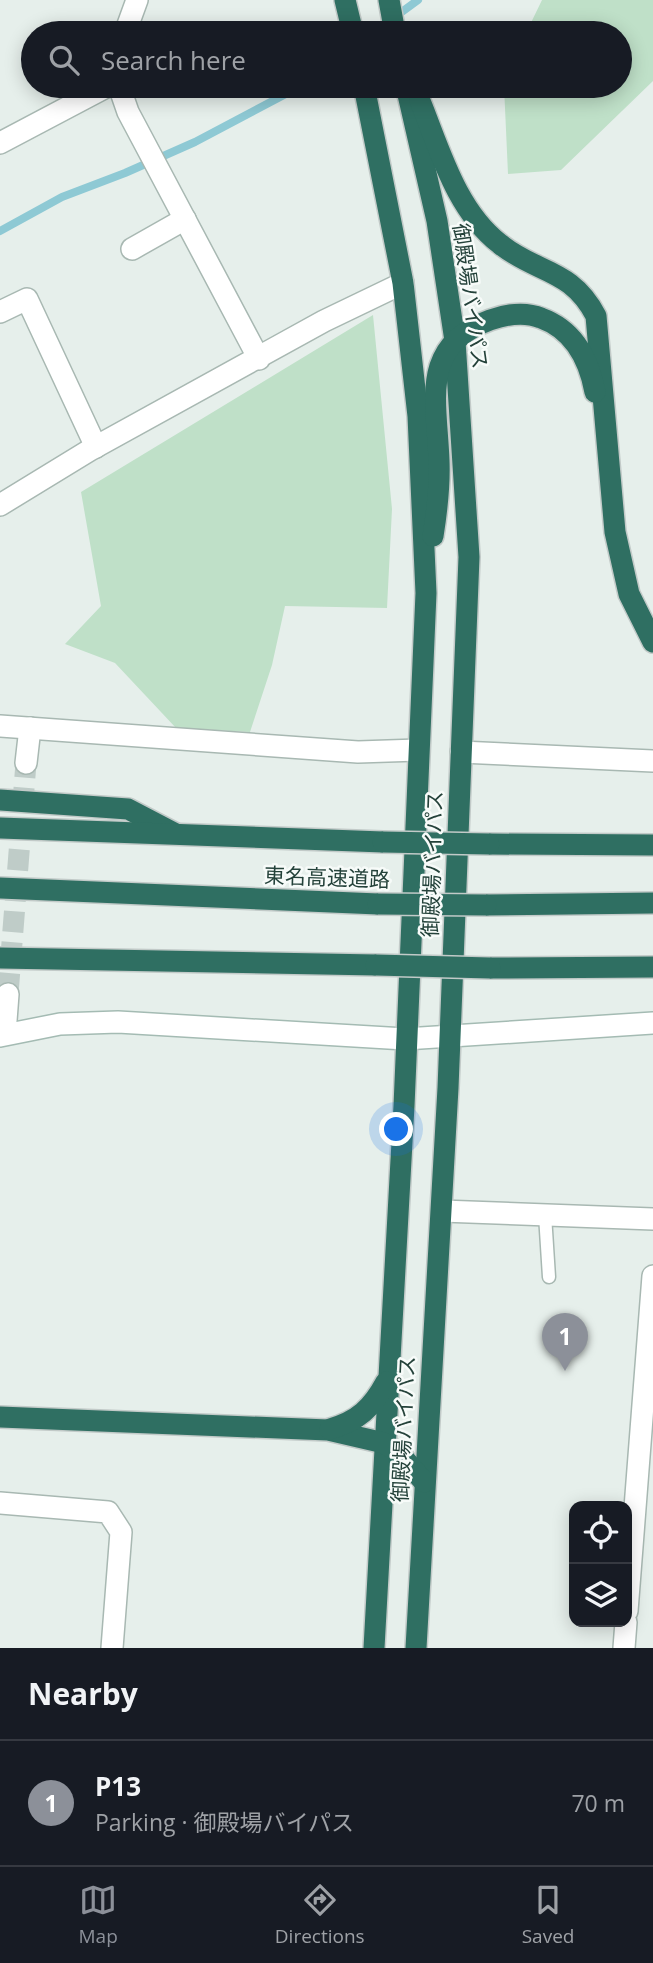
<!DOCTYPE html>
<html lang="en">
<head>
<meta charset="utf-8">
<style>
	:root { --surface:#171b24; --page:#20242c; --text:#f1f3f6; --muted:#9ea1a6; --line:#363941; --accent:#8c9099 }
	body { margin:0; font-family:"Open Sans","Noto Sans JP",sans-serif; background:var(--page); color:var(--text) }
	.controls { position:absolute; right:21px; bottom:21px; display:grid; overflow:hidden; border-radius:14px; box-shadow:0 4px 18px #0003 }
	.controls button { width:63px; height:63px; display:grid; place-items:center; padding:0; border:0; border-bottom:2px solid var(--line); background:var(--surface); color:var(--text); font:35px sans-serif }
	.you { position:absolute; left:397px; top:1130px; width:24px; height:24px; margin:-18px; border:5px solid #fff; border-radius:50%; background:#1a73e8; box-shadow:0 0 0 10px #1a73e833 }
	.badge { display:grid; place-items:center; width:46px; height:46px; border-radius:50%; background:var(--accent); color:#fff; font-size:23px; font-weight:700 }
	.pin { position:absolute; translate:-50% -58px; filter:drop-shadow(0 2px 4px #0008) }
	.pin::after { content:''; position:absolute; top:37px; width:24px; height:21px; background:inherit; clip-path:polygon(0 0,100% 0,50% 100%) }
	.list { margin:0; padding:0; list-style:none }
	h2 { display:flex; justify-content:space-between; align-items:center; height:91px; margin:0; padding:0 28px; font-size:30px }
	h2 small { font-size:23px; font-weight:400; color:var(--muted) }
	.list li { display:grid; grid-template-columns:46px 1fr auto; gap:21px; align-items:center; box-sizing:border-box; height:126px; padding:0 28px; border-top:2px solid var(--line) }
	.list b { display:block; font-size:26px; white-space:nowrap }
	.list p { margin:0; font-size:23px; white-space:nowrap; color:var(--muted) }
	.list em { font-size:23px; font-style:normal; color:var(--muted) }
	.icon { flex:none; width:38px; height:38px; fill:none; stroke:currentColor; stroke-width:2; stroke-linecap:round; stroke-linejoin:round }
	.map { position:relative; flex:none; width:653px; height:1648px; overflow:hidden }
	.search { position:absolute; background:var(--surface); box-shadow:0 4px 18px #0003; left:21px; right:21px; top:21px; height:77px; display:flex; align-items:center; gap:18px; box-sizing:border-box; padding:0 24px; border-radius:38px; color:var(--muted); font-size:26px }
	.sheet { height:217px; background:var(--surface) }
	nav { display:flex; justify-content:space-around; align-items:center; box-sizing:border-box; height:98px; border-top:2px solid var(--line); background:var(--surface); font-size:19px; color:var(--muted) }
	nav a { display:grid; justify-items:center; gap:4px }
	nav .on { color:var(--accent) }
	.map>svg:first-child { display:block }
</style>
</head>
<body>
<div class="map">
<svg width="653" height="1648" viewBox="0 0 653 1648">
	<rect width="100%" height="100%" fill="#e6efeb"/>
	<!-- green -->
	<g fill="#bfe0c8">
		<path d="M542,0H653V81L561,170L508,174L504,86H620V33H526Z"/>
		<path d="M373,315L392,509L387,608L285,606L272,665L250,732L176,728L115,663L65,644L101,606L81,492Z"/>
	</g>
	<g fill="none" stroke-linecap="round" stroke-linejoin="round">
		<!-- stream -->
		<g stroke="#8ec9d4" stroke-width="8">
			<path d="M373,33L418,0"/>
			<path d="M0,231L62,197L125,173L195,142L301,86"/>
		</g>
		<!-- street-tunnel -->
		<path stroke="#bfccc8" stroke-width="21" stroke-dasharray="21 10" stroke-linecap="butt" d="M8,994L26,763"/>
		<defs>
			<path id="lane" d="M545,1215L549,1277"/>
			<g id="street">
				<path d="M125,33L137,0"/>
				<path d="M119,86L128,112L259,359"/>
				<path d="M0,143L108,86"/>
				<path d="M132,249L185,219"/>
				<path d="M0,312L27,299L96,447"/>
				<path d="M0,505L90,450L324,321L403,283"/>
				<path d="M0,726L358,752L418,750"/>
				<path d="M461,752L653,761"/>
				<path d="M26,763L30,728"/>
				<path d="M5,1034L8,994"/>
				<path d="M442,1211L653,1219"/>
				<path d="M0,1503L108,1512L121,1532L112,1648"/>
				<path d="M627,1611L653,1276"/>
				<path d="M624,1648L626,1622"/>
			</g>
			<path id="secondary" d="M0,1036L60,1024L118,1022L405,1039L653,1023"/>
			<g id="highway">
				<path d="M345,0L353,33"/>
				<path d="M389,0L395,33"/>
				<path d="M364,86L403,283L418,416L426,593L404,1106L374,1648"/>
				<path d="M406,86L437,221L455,341L469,557L448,1088L416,1648"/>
				<path d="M420,101C440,150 456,210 500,244C537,274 571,268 596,316L615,532L629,594L653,642"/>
				<path d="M433,536C437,511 440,486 439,461C437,401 419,346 490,320C507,314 524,311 541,318C574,330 589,360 595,392"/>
				<path d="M0,800L128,809L174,833"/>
				<path d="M0,828L383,842"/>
				<path d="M489,844L653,845"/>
				<path d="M0,888L378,904"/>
				<path d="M486,905L653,903"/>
				<path d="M0,958L376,965"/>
				<path d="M490,968L653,967"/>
				<path d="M0,1417L328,1430L384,1443L401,1455L424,1482"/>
				<path d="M330,1429C358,1421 372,1408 386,1382"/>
			</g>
		</defs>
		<!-- lane casing -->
		<use href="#lane" stroke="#a8b8b2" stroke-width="15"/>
		<!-- street casing -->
		<use href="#street" stroke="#a8b8b2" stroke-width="24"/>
		<!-- secondary casing -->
		<use href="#secondary" stroke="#a4bbb3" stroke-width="24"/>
		<!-- highway casing -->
		<use href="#highway" stroke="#c2cac8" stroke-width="24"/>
		<!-- lane -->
		<use href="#lane" stroke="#fff" stroke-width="12"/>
		<!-- street -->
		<use href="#street" stroke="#fff" stroke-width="21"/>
		<!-- secondary -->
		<use href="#secondary" stroke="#fff" stroke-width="21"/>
		<!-- highway -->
		<use href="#highway" stroke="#2f6f62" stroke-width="21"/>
		<defs>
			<g id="highway-bridge">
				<path d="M383,842L489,844"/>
				<path d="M378,904L486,905"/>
				<path d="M376,965L490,968"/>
			</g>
		</defs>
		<!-- highway-bridge casing -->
		<use href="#highway-bridge" stroke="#c2cac8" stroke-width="24" stroke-linecap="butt"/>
		<!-- highway-bridge -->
		<use href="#highway-bridge" stroke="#2f6f62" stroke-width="21"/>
	</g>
	<g text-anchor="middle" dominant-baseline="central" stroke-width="5" stroke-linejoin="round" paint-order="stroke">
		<!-- street labels -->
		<g font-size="21" fill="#24423a" stroke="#f7fbf9">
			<text transform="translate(471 296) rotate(82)">御殿場バイパス</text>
			<text transform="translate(432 864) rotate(-88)">御殿場バイパス</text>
			<text transform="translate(327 877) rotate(2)">東名高速道路</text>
			<text transform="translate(403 1429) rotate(-87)">御殿場バイパス</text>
		</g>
	</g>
</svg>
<div class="controls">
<button><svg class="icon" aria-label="locate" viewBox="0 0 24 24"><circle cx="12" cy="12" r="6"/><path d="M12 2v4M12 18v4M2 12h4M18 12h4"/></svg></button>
<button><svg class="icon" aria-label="layers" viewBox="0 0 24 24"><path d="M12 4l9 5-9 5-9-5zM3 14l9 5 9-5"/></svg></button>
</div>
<div class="you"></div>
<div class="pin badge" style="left:565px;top:1371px">1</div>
<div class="search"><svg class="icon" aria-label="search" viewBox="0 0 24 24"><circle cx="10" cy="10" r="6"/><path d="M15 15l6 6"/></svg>Search here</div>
</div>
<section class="sheet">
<h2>Nearby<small></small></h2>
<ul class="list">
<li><span class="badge">1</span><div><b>P13</b><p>Parking · 御殿場バイパス</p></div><em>70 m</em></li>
</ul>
</section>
<nav>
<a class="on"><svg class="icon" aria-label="map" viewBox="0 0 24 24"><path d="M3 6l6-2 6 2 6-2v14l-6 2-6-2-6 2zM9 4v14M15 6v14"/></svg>Map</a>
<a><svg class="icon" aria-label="directions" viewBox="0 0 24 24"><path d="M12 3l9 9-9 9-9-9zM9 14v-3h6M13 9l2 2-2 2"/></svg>Directions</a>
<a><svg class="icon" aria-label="saved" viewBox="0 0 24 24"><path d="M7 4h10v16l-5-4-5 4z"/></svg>Saved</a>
</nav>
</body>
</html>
